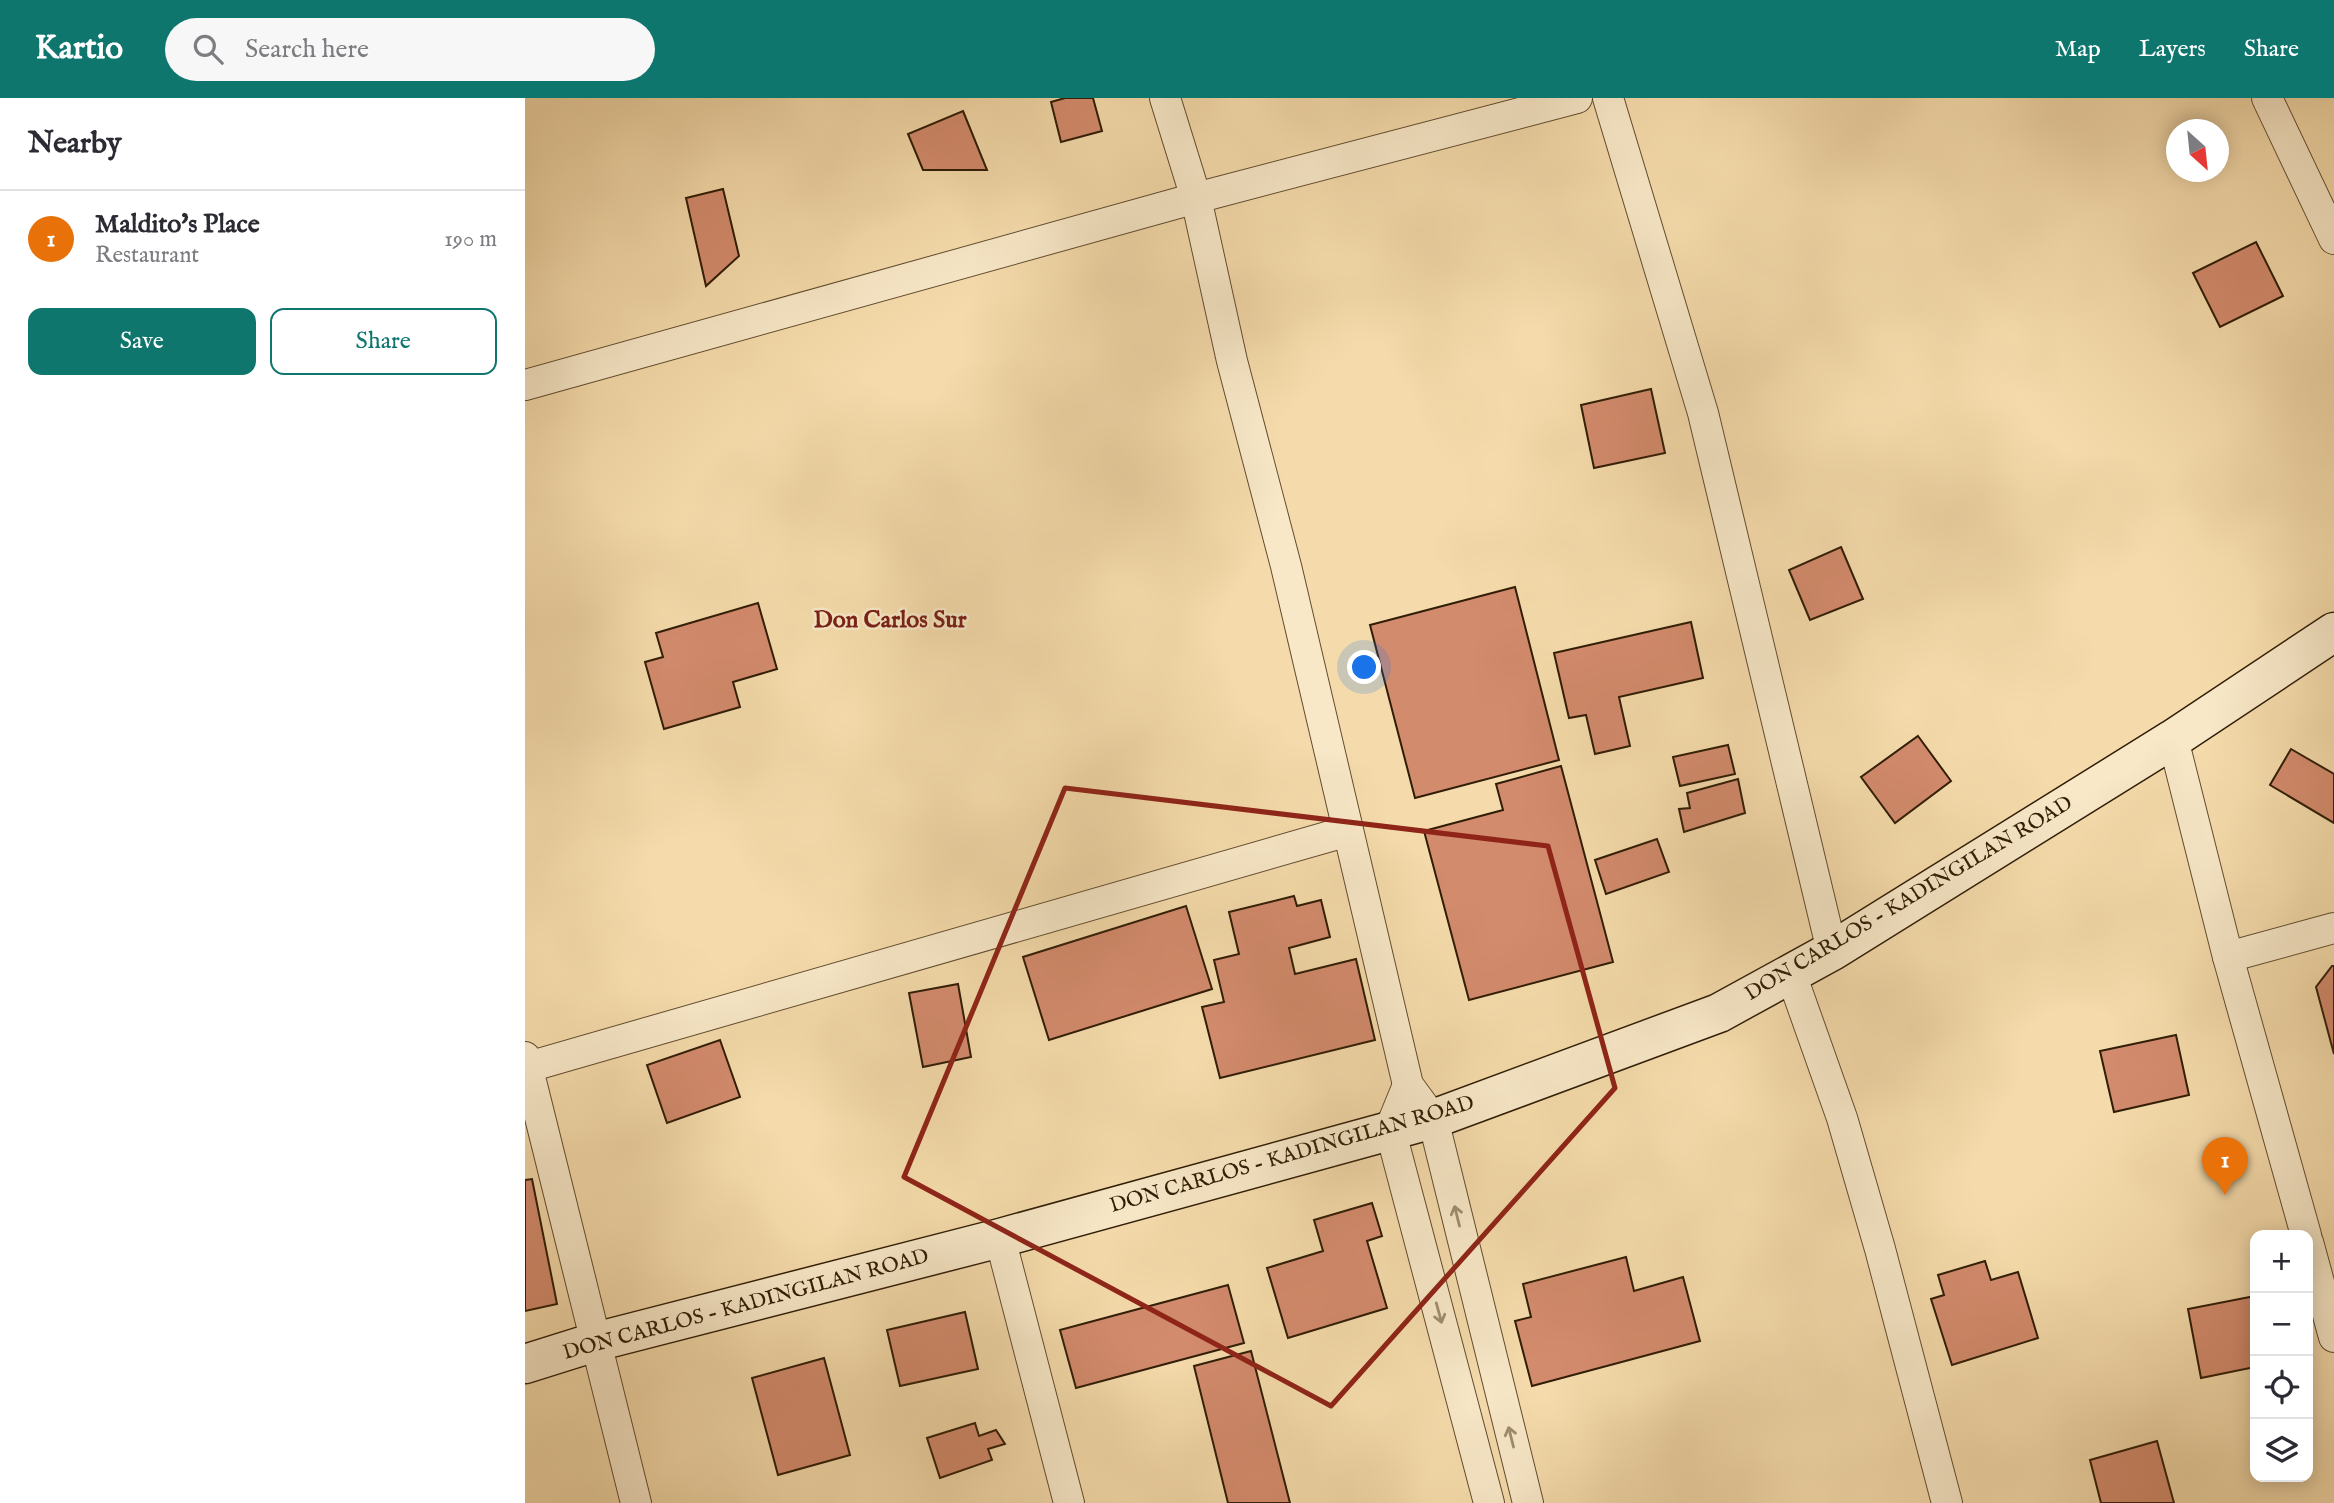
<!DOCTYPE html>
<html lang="en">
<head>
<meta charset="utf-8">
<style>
	:root { --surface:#fff; --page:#f7f7f7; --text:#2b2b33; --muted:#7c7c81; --line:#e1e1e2; --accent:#0f766e }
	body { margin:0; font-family:"IM FELL English",serif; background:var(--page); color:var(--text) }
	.controls { position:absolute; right:21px; bottom:21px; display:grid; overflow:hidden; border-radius:14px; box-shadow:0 4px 18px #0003 }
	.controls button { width:63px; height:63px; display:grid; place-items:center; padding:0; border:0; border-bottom:2px solid var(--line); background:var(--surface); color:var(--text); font:35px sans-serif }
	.compass { position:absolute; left:1641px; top:21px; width:63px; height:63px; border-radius:50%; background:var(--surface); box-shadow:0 4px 18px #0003; rotate:153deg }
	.you { position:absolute; left:840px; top:570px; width:24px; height:24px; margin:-18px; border:5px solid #fff; border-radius:50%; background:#1a73e8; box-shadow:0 0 0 10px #1a73e833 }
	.badge { display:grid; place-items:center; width:46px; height:46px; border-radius:50%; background:var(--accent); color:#fff; font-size:23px; font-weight:700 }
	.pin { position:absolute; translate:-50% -58px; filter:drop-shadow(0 2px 4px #0008) }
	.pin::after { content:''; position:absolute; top:37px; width:24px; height:21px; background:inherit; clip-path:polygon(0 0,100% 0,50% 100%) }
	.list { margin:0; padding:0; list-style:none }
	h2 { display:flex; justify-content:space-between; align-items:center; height:91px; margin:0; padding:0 28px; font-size:30px }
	h2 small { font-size:23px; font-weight:400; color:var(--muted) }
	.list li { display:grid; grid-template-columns:46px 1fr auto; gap:21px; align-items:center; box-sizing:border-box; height:98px; padding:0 28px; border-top:2px solid var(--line) }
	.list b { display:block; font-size:26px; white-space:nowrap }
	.list p { margin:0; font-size:23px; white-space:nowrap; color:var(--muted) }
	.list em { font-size:23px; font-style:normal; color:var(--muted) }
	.actions { display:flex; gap:14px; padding:21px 28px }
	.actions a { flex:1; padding:16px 0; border:2px solid var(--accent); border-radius:14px; text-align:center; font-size:24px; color:var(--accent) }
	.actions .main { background:var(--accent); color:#fff }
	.icon { flex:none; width:38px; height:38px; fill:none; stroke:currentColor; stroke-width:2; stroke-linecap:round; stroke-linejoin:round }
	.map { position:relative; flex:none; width:1809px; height:1405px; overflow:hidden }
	header { display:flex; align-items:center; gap:42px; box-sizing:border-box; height:98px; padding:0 35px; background:var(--accent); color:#fff }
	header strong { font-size:33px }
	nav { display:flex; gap:38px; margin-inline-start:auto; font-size:24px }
	.search { width:490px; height:63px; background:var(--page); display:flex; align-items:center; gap:18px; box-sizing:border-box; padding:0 24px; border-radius:38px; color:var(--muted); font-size:26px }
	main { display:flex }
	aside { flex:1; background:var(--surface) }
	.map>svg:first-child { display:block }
</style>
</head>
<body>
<header>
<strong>Kartio</strong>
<div class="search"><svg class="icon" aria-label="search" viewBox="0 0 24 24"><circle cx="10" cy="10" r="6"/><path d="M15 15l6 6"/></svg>Search here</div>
<nav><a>Map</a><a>Layers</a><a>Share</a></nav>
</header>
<main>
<aside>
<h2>Nearby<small></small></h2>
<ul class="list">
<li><span class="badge" style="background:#e8710a">1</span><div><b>Maldito's Place</b><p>Restaurant</p></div><em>190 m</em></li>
</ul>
<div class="actions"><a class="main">Save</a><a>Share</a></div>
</aside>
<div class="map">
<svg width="1809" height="1405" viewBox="0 0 1809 1405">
	<rect width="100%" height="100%" fill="#f5dbab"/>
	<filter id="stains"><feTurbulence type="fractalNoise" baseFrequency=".00286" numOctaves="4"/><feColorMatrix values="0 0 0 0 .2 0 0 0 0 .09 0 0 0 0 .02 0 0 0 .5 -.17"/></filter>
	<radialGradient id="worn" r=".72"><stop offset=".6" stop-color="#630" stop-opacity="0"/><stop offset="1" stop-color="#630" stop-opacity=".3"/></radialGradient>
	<!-- building -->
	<g fill="#d38b6d" stroke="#301d06" stroke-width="2">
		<path d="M540,0H568L577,33L536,44L526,4Z"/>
		<path d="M438,13L462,72H398L383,36Z"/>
		<path d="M198,91L214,158L181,188L161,100Z"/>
		<path d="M1731,144L1758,198L1695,229L1668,175Z"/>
		<path d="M1126,291L1140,355L1069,370L1056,307Z"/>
		<path d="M1316,449L1338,501L1285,522L1264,472Z"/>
		<path d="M990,489L1034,662L890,700L845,527Z"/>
		<path d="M233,505L252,571L208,584L215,609L139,631L120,564L138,559L131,535Z"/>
		<path d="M1166,524L1178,580L1094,599L1105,648L1070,656L1061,617L1044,620L1029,555Z"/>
		<path d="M1393,638L1426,683L1370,725L1336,679Z"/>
		<path d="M1203,647L1210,676L1155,688L1148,659Z"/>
		<path d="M1766,651L1809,676V725L1745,687Z"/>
		<path d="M1036,668L1088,864L944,902L899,733L978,712L971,686Z"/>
		<path d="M1213,681L1220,715L1159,734L1154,711L1165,710L1162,695Z"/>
		<path d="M1132,741L1144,774L1081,796L1070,762Z"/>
		<path d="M769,798L772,808L796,802L805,839L764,850L770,876L831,861L850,942L695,980L677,909L699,904L689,862L714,856L704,814Z"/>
		<path d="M661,808L687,891L524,942L498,859Z"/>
		<path d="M1807,868H1809V956L1791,889Z"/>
		<path d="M433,886L446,959L398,969L384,895Z"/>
		<path d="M1651,937L1664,997L1589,1014L1575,953Z"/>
		<path d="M195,942L215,999L142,1025L122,967Z"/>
		<path d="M7,1081L32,1206L0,1213V1082Z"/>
		<path d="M847,1105L857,1138L842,1143L862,1210L763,1240L742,1170L798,1153L789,1122Z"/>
		<path d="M1101,1159L1109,1193L1158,1179L1175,1243L1007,1288L990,1223L1006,1219L998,1186Z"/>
		<path d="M1460,1163L1466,1182L1493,1174L1513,1240L1427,1267L1406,1201L1419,1197L1413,1177Z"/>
		<path d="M703,1187L719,1245L551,1290L535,1232Z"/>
		<path d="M1730,1198V1269L1676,1280L1663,1211Z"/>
		<path d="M440,1214L453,1271L375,1288L362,1232Z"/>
		<path d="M726,1253L765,1405H703L669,1268Z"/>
		<path d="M299,1260L325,1357L253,1377L227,1280Z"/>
		<path d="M450,1325L454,1338L471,1332L480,1346L463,1351L467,1362L415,1380L402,1340Z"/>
		<path d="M1632,1343L1649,1405H1576L1565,1362Z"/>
	</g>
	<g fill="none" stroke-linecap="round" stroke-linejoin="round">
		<defs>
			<g id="minor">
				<path d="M640,0L671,100L707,263L761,468L883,987L908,1021L1003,1405"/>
				<path d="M1083,0L1178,315L1307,853"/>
				<path d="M1742,0L1809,141"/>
				<path d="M0,287L671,100L1052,0"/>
				<path d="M1648,641L1703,859L1781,1137"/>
				<path d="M1703,859L1809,830"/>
				<path d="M1266,876L1317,1020L1355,1151L1422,1405"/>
				<path d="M0,959L111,1405"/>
				<path d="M3,969L823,733"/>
				<path d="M883,987L865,1031L964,1405"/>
				<path d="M475,1140L544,1405"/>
				<path d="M1783,1144L1809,1239"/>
			</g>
			<path id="secondary" d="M0,1266L70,1244L475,1140L908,1021L1194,915L1307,853L1648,641L1809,534"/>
		</defs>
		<!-- minor casing -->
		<use href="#minor" stroke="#614c2f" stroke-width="32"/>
		<!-- secondary casing -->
		<use href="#secondary" stroke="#301d06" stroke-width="41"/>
		<!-- minor -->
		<use href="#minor" stroke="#f8e8c8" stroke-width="30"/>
		<!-- secondary -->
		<use href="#secondary" stroke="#f8e8c8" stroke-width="38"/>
	</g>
	<!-- one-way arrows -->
	<defs><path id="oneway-shaft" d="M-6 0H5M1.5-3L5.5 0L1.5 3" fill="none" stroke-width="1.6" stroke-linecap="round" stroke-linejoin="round" transform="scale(1.75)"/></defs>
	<g stroke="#9e8d71">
		<use href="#oneway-shaft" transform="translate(932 1118) rotate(-104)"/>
		<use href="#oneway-shaft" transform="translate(914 1215) rotate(75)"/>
		<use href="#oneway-shaft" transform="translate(986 1339) rotate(-104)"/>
	</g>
	<!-- marked area -->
	<path fill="none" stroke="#8f2418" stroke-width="5" stroke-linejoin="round" d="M540,690L1023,748L1090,990L806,1308L379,1079Z"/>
	<g text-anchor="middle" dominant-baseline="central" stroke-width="5" stroke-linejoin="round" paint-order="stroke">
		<!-- street labels -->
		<g font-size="21" fill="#301d06" stroke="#f8e8c8">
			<text transform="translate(1384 801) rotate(-31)">DON CARLOS - KADINGILAN ROAD</text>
			<text transform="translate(767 1057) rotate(-16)">DON CARLOS - KADINGILAN ROAD</text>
			<text transform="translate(221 1207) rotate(-15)">DON CARLOS - KADINGILAN ROAD</text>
		</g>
		<!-- quarter labels -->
		<g font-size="24" font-weight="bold" fill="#7a1f14" stroke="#f8e8c8">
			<text x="365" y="522">Don Carlos Sur</text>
		</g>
	</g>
	<rect width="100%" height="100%" filter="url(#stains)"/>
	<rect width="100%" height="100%" fill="url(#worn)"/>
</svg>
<div class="controls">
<button>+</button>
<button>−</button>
<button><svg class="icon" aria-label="locate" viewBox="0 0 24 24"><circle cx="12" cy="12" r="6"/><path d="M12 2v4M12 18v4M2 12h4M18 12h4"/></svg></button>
<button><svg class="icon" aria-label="layers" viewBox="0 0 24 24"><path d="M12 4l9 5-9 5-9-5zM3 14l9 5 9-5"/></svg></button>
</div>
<svg class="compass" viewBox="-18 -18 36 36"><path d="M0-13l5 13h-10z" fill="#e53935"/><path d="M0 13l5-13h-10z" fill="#7c7c81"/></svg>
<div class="you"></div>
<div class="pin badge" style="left:1700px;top:1097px;background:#e8710a">1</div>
</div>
</main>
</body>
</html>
